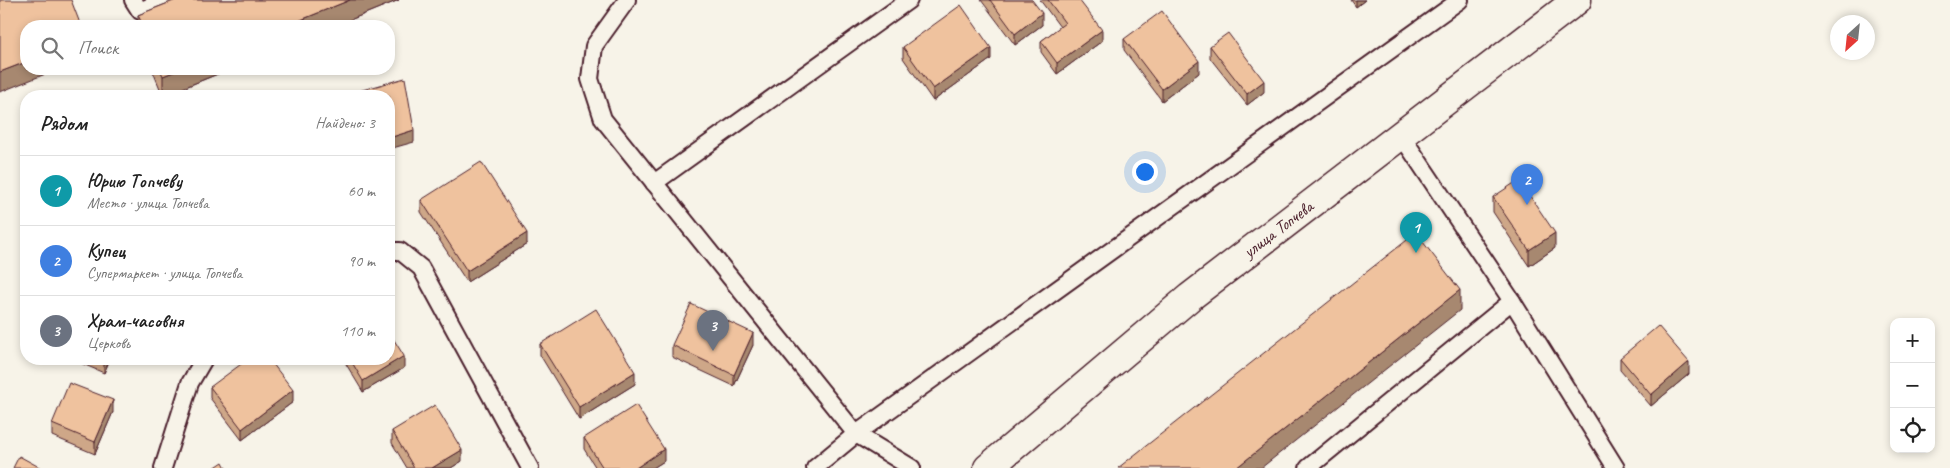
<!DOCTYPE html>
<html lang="ru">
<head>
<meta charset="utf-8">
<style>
	:root { --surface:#fff; --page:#f2f2f2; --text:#222; --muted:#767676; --line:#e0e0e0; --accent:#d93025 }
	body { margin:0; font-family:Caveat,sans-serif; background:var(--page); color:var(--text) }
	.controls { position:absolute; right:15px; bottom:15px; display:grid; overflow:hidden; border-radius:10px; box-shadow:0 2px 8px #0003 }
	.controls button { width:45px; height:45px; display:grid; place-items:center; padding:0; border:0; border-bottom:1px solid var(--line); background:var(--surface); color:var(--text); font:25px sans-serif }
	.compass { position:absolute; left:1830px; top:15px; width:45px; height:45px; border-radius:50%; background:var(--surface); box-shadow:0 2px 8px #0003; rotate:207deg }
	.you { position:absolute; left:1144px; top:171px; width:18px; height:18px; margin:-12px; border:4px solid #fff; border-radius:50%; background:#1a73e8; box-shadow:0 0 0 8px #1a73e833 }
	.badge { display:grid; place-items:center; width:32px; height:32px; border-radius:50%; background:var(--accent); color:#fff; font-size:16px; font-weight:700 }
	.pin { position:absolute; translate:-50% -41px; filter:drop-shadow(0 1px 2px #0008) }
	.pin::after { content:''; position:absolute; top:26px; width:18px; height:15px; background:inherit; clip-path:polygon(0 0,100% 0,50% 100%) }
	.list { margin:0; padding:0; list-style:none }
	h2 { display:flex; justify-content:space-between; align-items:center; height:65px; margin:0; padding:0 20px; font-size:21px }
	h2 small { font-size:16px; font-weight:400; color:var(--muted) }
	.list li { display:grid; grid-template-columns:32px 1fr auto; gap:15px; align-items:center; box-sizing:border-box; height:70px; padding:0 20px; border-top:1px solid var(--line) }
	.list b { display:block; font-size:19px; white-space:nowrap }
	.list p { margin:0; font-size:16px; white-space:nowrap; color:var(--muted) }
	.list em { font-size:16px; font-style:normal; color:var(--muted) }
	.icon { flex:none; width:28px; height:28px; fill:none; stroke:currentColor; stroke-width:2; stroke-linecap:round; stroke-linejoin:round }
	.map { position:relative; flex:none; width:1950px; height:468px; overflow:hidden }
	.search { position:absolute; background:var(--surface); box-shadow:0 2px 8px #0003; left:20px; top:20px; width:375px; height:55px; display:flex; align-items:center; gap:12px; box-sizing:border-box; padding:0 18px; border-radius:20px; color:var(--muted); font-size:19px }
	.panel { position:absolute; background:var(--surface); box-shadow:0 2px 8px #0003; left:20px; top:90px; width:375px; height:275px; border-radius:20px }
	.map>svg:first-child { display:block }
</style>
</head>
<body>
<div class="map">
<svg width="1950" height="468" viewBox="0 0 1950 468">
	<rect width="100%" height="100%" fill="#f7f3e8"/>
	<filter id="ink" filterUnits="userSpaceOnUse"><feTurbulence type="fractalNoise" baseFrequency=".02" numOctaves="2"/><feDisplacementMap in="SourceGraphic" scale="10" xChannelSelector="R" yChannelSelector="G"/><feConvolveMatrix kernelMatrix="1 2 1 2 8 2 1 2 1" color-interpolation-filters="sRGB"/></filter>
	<g filter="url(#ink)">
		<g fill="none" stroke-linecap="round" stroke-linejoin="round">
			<defs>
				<g id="service">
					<path d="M133,0L140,11L164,0"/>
					<path d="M627,0L594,46L590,79L603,119L856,434L1460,0"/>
					<path d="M654,183L909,0"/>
					<path d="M389,251H400L421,268L530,468"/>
					<path d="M1512,301L1616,468"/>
					<path d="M163,468L190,383L204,359"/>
					<path d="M815,468L856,434L912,468"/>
					<path d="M1308,468L1512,301L1401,135"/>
				</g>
				<path id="tertiary" d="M988,468L1190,297L1577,0"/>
			</defs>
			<!-- service casing -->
			<use href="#service" stroke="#4a1f2b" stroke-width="20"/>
			<!-- tertiary casing -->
			<use href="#tertiary" stroke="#4a1f2b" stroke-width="31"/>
			<!-- service -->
			<use href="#service" stroke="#f7f3e8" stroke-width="16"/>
			<!-- tertiary -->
			<use href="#tertiary" stroke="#f7f3e8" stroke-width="28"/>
		</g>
		<!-- wall -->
		<g fill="#cea788" stroke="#4a1f2b">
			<path d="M176,0H399L335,26H138V15Z"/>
			<path d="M981,0H1032L1042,25L1015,45Z"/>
			<path d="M1040,0H1079L1102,41L1057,74L1041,52V41L1060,27Z"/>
			<path d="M1351,0H1365L1356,7Z"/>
			<path d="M1124,39L1199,73L1162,101L1124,50Z"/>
			<path d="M1210,46L1264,92L1247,105L1210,58Z"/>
			<path d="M903,47L991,59L933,101L903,58Z"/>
			<path d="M152,69H230L163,96Z"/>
			<path d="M1493,197L1555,248L1529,266L1493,212Z"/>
			<path d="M421,200L527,244L467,282L421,212Z"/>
			<path d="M540,344L635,384L579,419L540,355Z"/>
			<path d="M672,345H753L734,386L672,357Z"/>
			<path d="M1620,358L1689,374L1651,406L1620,370Z"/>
			<path d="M71,359H110L104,373Z"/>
			<path d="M343,359H389L404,368L363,392Z"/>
			<path d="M210,387L293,402L242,440L210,398Z"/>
			<path d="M113,412L95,454L52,436V424Z"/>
			<path d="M392,431L462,461L451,468H407L392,443Z"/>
			<path d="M584,438L664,461L653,468H596L584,449Z"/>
		</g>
		<!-- shaded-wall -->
		<g fill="#a7886f" stroke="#4a1f2b">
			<path d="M350,0H399L335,26H286Z"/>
			<path d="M1356,0H1365L1356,7Z"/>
			<path d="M1042,13V25L1015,45V34Z"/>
			<path d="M1102,30V41L1057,74V63Z"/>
			<path d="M991,48V59L933,101V89Z"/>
			<path d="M1199,61V73L1162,101V89Z"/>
			<path d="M26,62V69H58L0,92V72Z"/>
			<path d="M181,69H230L163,96V76Z"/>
			<path d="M1264,81V92L1247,105V94Z"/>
			<path d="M414,130V142L389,149V138Z"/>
			<path d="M527,233V244L467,282V271Z"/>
			<path d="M1555,233V248L1529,266V250Z"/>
			<path d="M1460,290V310L1261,468H1236Z"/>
			<path d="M753,333V345L734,386V375Z"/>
			<path d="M404,356V368L363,392V381Z"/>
			<path d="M106,359H110L104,373V361Z"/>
			<path d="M1689,362V374L1651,406V395Z"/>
			<path d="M635,372V384L579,419V407Z"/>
			<path d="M293,390V402L242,440V429Z"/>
			<path d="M113,400V412L95,454V442Z"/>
			<path d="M664,449V461L653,468H636Z"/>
			<path d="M462,450V461L451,468H432Z"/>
		</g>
		<!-- building -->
		<g fill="#efc29e" stroke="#4a1f2b">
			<path d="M0,0H71L81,26H26V62L0,72Z"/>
			<path d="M176,0H350L286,26H143L138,15Z"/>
			<path d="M990,0H1032L1042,13L1015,34Z"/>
			<path d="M1048,0H1079L1102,30L1057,63L1041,41L1065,23Z"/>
			<path d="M961,5L991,48L933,89L903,47Z"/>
			<path d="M1162,11L1199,61L1162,89L1124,39Z"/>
			<path d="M1228,33L1264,81L1247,94L1210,46Z"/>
			<path d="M160,69H181L163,76Z"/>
			<path d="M405,78L414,130L389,138V96H341Z"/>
			<path d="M481,162L527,233L467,271L421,200Z"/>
			<path d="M1519,180L1555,233L1529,250L1493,197Z"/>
			<path d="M1416,233L1460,290L1236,468H1118Z"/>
			<path d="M691,304L753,333L734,375L672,345Z"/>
			<path d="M596,309L635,372L579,407L540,344Z"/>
			<path d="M1658,326L1689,362L1651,395L1620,358Z"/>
			<path d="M389,332L404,356L363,381L350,359H389Z"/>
			<path d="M98,359H106L104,361Z"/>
			<path d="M248,359H269L293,390L242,429L210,387Z"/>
			<path d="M69,383L113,400L95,442L52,424Z"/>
			<path d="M435,405L462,450L432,468H414L392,431Z"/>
			<path d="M636,405L664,449L636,468H603L584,438Z"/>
			<path d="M19,456L41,468H13Z"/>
			<path d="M223,462L226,468H214Z"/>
		</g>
	</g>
	<g text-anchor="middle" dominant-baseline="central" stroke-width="5" stroke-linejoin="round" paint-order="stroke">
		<!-- street labels -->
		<g font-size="18" fill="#4a1f2b" stroke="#f7f3e8">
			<text transform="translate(1278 229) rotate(-37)">улица Топчева</text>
		</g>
	</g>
</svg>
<div class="controls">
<button>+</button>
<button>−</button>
<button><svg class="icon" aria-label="locate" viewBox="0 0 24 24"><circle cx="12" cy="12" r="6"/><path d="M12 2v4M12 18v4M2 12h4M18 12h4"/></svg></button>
</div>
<svg class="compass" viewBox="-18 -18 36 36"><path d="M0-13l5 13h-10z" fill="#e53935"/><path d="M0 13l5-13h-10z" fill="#767676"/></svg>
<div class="you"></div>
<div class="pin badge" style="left:1416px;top:253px;background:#0f9aa8">1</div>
<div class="pin badge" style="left:1527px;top:205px;background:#3f7fe0">2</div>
<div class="pin badge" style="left:713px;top:351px;background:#6b7280">3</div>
<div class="search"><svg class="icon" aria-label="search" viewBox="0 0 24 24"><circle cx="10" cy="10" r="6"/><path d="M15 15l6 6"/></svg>Поиск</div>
<section class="panel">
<h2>Рядом<small>Найдено: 3</small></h2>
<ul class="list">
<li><span class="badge" style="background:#0f9aa8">1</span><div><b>Юрию Топчеву</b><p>Место · улица Топчева</p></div><em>60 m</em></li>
<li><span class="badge" style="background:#3f7fe0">2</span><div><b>Купец</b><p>Супермаркет · улица Топчева</p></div><em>90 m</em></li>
<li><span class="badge" style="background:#6b7280">3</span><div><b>Храм-часовня</b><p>Церковь</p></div><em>110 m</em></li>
</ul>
</section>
</div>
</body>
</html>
